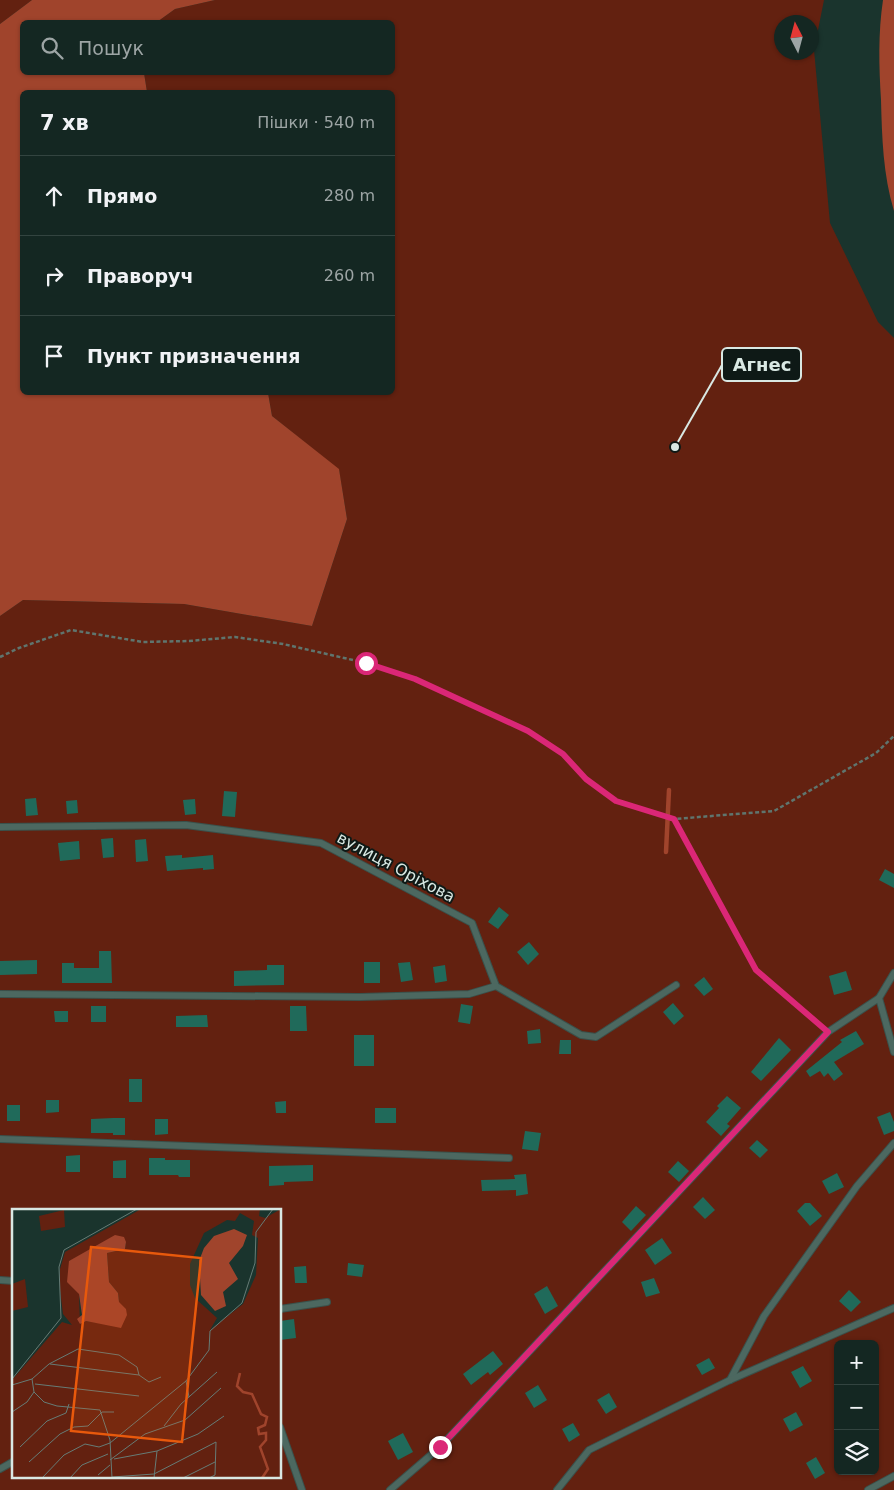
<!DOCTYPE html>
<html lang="uk">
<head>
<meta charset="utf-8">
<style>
	:root { --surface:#142722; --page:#1d2f2a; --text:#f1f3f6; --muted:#9da5a5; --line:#334440 }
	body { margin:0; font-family:"DejaVu Sans",sans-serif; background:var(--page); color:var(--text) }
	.controls { position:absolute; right:15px; bottom:15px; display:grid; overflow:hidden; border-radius:8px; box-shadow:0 1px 4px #0004 }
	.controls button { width:45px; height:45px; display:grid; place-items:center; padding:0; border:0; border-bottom:1px solid var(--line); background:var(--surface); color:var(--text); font:25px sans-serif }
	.compass { position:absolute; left:774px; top:15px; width:45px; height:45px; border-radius:50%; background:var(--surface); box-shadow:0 1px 4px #0004; rotate:354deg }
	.stop { position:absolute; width:15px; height:15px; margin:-11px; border:4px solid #db2777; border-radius:50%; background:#fff }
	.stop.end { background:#db2777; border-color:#fff; box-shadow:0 1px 5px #0008 }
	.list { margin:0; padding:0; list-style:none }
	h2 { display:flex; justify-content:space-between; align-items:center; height:65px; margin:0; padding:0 20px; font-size:21px }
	h2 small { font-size:16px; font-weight:400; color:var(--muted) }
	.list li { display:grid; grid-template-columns:32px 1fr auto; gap:15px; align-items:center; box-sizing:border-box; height:80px; padding:0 20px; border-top:1px solid var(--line) }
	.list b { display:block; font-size:19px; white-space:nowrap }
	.list em { font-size:16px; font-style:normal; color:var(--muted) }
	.icon { flex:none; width:28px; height:28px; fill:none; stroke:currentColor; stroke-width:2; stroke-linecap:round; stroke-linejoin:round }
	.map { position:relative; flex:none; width:894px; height:1490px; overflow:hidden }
	.search { position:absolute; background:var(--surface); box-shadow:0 1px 4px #0004; left:20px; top:20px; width:375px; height:55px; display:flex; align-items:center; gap:12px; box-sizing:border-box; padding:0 18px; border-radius:8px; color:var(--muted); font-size:19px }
	.panel { position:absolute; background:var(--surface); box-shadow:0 1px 4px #0004; left:20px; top:90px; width:375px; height:305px; border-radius:8px }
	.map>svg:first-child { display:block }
</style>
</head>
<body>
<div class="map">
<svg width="894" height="1490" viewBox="0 0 894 1490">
	<rect width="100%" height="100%" fill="#1a342d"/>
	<!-- green -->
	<g fill="#632110" fill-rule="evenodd">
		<path d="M0,0H32L0,24Z"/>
		<path d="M215,0H824L814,50L830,223L878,322L894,338V1490H0V616L23,600L184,604L312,626L347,519L339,470L272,416L268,393L392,392V92H147L144,73L392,72V22H157L175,9ZM782,22H812V52H782ZM14,1210H280V1476H14ZM838,1344H875V1471H838Z"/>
	</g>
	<!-- water -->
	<g fill="#a0442c">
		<path d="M32,0H215L175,9L157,22H22V72L144,73L147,92H22V392L268,393L272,416L339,469L347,519L312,626L184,604L23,600L0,616V24Z"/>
		<path d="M883,0H894V211C883,174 882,138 881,100C879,66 878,33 883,0Z"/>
	</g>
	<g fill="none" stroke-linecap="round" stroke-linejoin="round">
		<!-- stream -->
		<path stroke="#a0442c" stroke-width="4.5" d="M666,852L669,790"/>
	</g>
	<!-- building -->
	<g fill="#206a5a">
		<path d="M224,791L237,792L235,817L222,816Z"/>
		<path d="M36,798L38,815L26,816L25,799Z"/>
		<path d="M195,799L196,814L185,815L183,800Z"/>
		<path d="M77,800L78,813L67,814L66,801Z"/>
		<path d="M113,838L114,857L103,858L101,839Z"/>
		<path d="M146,839L148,861L136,862L135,840Z"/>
		<path d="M79,841L80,859L60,861L58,843Z"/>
		<path d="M182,855V858L213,855L214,869L203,870V868L167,871L165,856Z"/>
		<path d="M885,869L894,874V888L879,880Z"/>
		<path d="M499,907L509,915L498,929L488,922Z"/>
		<path d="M529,942L539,954L528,965L517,952Z"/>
		<path d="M99,951H111L112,983H62V963H74V968H99Z"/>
		<path d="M37,960V974L0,975V961Z"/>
		<rect x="364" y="962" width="16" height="21"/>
		<path d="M410,962L413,980L401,982L398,963Z"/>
		<path d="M267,965H284V985L234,986V971L267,970Z"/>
		<path d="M445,965L447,981L435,983L433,967Z"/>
		<path d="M846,971L852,990L834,995L829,976Z"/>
		<path d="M704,977L713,989L704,996L694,985Z"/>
		<path d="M673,1003L684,1016L674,1025L663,1012Z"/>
		<path d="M461,1004L473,1006L470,1024L458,1022Z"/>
		<rect x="91" y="1006" width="15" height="16"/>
		<path d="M290,1006H306L307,1031H290Z"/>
		<path d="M54,1011H68V1022H55Z"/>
		<path d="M207,1015L208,1027H176V1016Z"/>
		<path d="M540,1029L541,1043L528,1044L527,1031Z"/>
		<path d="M856,1031L864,1044L834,1062L843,1074L834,1081L828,1073L824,1077L820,1071L810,1077L806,1071L842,1042L840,1040Z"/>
		<rect x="354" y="1035" width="20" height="31"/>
		<path d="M779,1038L791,1050L761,1081L751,1072Z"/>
		<path d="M560,1040H571V1054H559Z"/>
		<rect x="129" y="1079" width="13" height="23"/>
		<path d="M727,1096L741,1108L727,1124L730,1126L721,1136L706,1122L719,1108L717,1106Z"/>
		<path d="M46,1100H59V1112L46,1113Z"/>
		<path d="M286,1101V1113H276L275,1102Z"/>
		<rect x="7" y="1105" width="13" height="16"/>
		<rect x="375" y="1108" width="21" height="15"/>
		<path d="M890,1112L894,1122V1131L884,1135L877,1117Z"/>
		<path d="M113,1118H125V1135H113V1133H91V1119Z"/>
		<path d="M155,1119H168V1134L155,1135Z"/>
		<path d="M525,1131L541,1133L538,1151L522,1149Z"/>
		<path d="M757,1140L768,1150L760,1158L749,1148Z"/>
		<path d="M80,1155V1172H66V1156Z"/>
		<path d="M149,1158H165V1160H190V1177H179L178,1175H149Z"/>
		<path d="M126,1160V1178H113V1161Z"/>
		<path d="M678,1161L689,1171L679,1182L668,1172Z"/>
		<path d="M313,1165V1181L284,1182V1185L269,1186V1166Z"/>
		<path d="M837,1173L844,1187L829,1194L822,1181Z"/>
		<path d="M526,1174L528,1194L516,1196V1190L482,1191L481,1180L515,1179L514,1175Z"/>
		<path d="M703,1197L715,1210L705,1219L693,1207Z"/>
		<path d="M805,1203H810L822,1216L810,1226L797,1211Z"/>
		<path d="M636,1206L646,1215L631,1231L622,1222Z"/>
		<path d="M662,1238L672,1253L655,1265L645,1250Z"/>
		<path d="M348,1263L364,1265L362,1277L347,1275Z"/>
		<path d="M306,1266L307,1283H295L294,1267Z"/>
		<path d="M654,1278L660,1293L646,1297L641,1282Z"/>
		<path d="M547,1286L558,1306L545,1314L534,1294Z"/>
		<path d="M849,1290L861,1302L851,1312L839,1301Z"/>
		<path d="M294,1319L296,1338L280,1340V1321Z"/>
		<path d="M493,1351L503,1364L490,1375L488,1372L471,1385L463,1374Z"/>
		<path d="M709,1358L715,1368L702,1375L696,1365Z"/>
		<path d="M803,1366L812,1381L800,1388L791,1372Z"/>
		<path d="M538,1385L547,1400L534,1408L525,1393Z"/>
		<path d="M609,1393L617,1407L606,1414L597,1400Z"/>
		<path d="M796,1412L803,1425L790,1432L783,1419Z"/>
		<path d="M573,1423L580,1435L569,1442L562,1429Z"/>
		<path d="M403,1433L413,1452L398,1460L388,1441Z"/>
		<path d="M816,1457L825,1473L815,1479L806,1463Z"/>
	</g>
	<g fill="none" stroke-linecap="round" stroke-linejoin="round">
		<defs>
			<g id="lane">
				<path d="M0,827L186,825L321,843L472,923L496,986L581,1035L596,1037L676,985"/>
				<path d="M0,994L360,997L469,994L496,986"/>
				<path d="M879,998L894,1052"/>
				<path d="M0,1139L509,1158"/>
				<path d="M0,1280L14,1281"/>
				<path d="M280,1309L327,1302"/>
				<path d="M730,1380L764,1316L857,1186L894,1143"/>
				<path d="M280,1427L302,1490"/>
				<path d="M0,1469L14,1461"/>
				<path d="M390,1490L440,1447L828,1032L879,998L894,973"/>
				<path d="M557,1490L589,1450L730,1380L894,1308"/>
				<path d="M868,1490L894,1476"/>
			</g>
		</defs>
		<!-- lane casing -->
		<use href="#lane" stroke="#3a514b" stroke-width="8"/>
		<!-- path -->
		<g stroke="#5f756e" stroke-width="2.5" stroke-dasharray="4 2.5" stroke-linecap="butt">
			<path d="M0,657L19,648L71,630L143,642L189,641L235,637L283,644L366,663L415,679L528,731L563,754L586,779L616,801L674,819L774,811L876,753L894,736"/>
			<path d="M674,820L756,970L821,1026"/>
		</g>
		<!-- lane -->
		<use href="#lane" stroke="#4c6860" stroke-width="6"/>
	</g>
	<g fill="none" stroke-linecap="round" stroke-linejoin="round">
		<!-- route -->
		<path stroke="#db2777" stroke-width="6" d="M366,663L415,679L528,731L563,754L586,779L616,801L674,819L756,970L828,1032L440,1447"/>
	</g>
	<g text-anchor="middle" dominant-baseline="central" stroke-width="4" stroke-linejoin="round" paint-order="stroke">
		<!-- street labels -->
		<g font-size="16" fill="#d9e8e3" stroke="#0e1916">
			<text transform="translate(396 867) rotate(28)">вулиця Оріхова</text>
		</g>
	</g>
	<!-- overview -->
	<g transform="translate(12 1209)">
		<rect width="269" height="269" fill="#1a342d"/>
		<path d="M129,0H248L247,7L253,9L269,0V269H0V171L50,113L60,116L51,105L48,81V60L53,43ZM228,4L242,12L240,26L246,29L244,66L231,95L198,121L205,109L183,89L178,76V55L192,24L215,11L223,12ZM114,33L113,40L95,44L97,73L106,84L107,93L94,115L74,112L68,115L67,85L57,52ZM52,1L53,18L29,22L27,7ZM13,70L16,98L0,102V75Z" fill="#632110" fill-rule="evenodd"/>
		<path d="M222,20L235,26L231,37L217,54L226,70L211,83L214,97L203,102L189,86L187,52L192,39L202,27ZM103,26L112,28L114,33L113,40L95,44L97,73L106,84L107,93L114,100L115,106L109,119L74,112L68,115L65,110L70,106L67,85L55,73L57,52Z" fill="#a0442c"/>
		<path fill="none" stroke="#a0442c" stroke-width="2.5" d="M228,164L225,177L231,183L240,185L249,205L255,208L253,216L246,219L247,225L254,224V231L248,238L256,260L250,269"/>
		<path fill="none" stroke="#667c76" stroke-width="1" d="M38,155L127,166M0,170L49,109L47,58L52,41L125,0M174,172L177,188M23,175L127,187M0,176L20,170L37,155L66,140L107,146L125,158L127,166L137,173L149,168M22,183L32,193L45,197L88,201L98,231L100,269M0,203L15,193L22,183L20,170M152,217L169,195L205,163M8,238L35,212L54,204L57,195M102,250L145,242L186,225L212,207M98,251L133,225L173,211L209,179M17,253L48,225L62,218L76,217L90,203H102M86,266L98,256M100,268L142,265L204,233M30,269L52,246L73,235L87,238L98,234L174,172L197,141L198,122L230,94L243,54L244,23L261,0M58,269L70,256L96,245M142,269L145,242M171,269L203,253M197,269L203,266L204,233"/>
		<path fill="#e8590c" fill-opacity="0.15" stroke="#e8590c" stroke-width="2.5" d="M79,38L189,49L170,233L59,222Z"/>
		<rect width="269" height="269" fill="none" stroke="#d9e8e3" stroke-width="2.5"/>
	</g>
	<!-- callouts -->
	<path fill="none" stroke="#d9e8e3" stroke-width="2" d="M675 447L722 365"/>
	<circle fill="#d9e8e3" stroke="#0e1916" stroke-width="2" cx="675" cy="447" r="5"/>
	<rect fill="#0e1916" stroke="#d9e8e3" stroke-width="2" x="722" y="348" width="79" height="33" rx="5"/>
	<g font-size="18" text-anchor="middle" font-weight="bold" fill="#d9e8e3">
		<text x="762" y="371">Агнес</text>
	</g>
</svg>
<div class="controls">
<button>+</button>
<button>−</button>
<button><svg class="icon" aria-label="layers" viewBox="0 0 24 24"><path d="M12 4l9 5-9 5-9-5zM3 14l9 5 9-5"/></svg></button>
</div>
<svg class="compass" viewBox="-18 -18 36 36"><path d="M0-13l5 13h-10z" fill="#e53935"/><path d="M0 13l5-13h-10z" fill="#9da5a5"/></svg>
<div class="stop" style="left:366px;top:663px"></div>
<div class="stop end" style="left:440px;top:1447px"></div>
<div class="search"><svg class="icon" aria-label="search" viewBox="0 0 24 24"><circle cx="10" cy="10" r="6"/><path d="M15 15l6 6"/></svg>Пошук</div>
<section class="panel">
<h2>7 хв<small>Пішки · 540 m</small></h2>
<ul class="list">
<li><svg class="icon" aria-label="ahead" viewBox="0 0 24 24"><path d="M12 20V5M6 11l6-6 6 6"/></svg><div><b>Прямо</b></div><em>280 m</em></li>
<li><svg class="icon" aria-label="right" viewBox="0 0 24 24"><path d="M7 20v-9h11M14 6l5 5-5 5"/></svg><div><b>Праворуч</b></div><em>260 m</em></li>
<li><svg class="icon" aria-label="arrive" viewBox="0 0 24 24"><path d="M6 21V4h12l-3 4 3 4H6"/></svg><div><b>Пункт призначення</b></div></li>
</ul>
</section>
</div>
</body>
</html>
